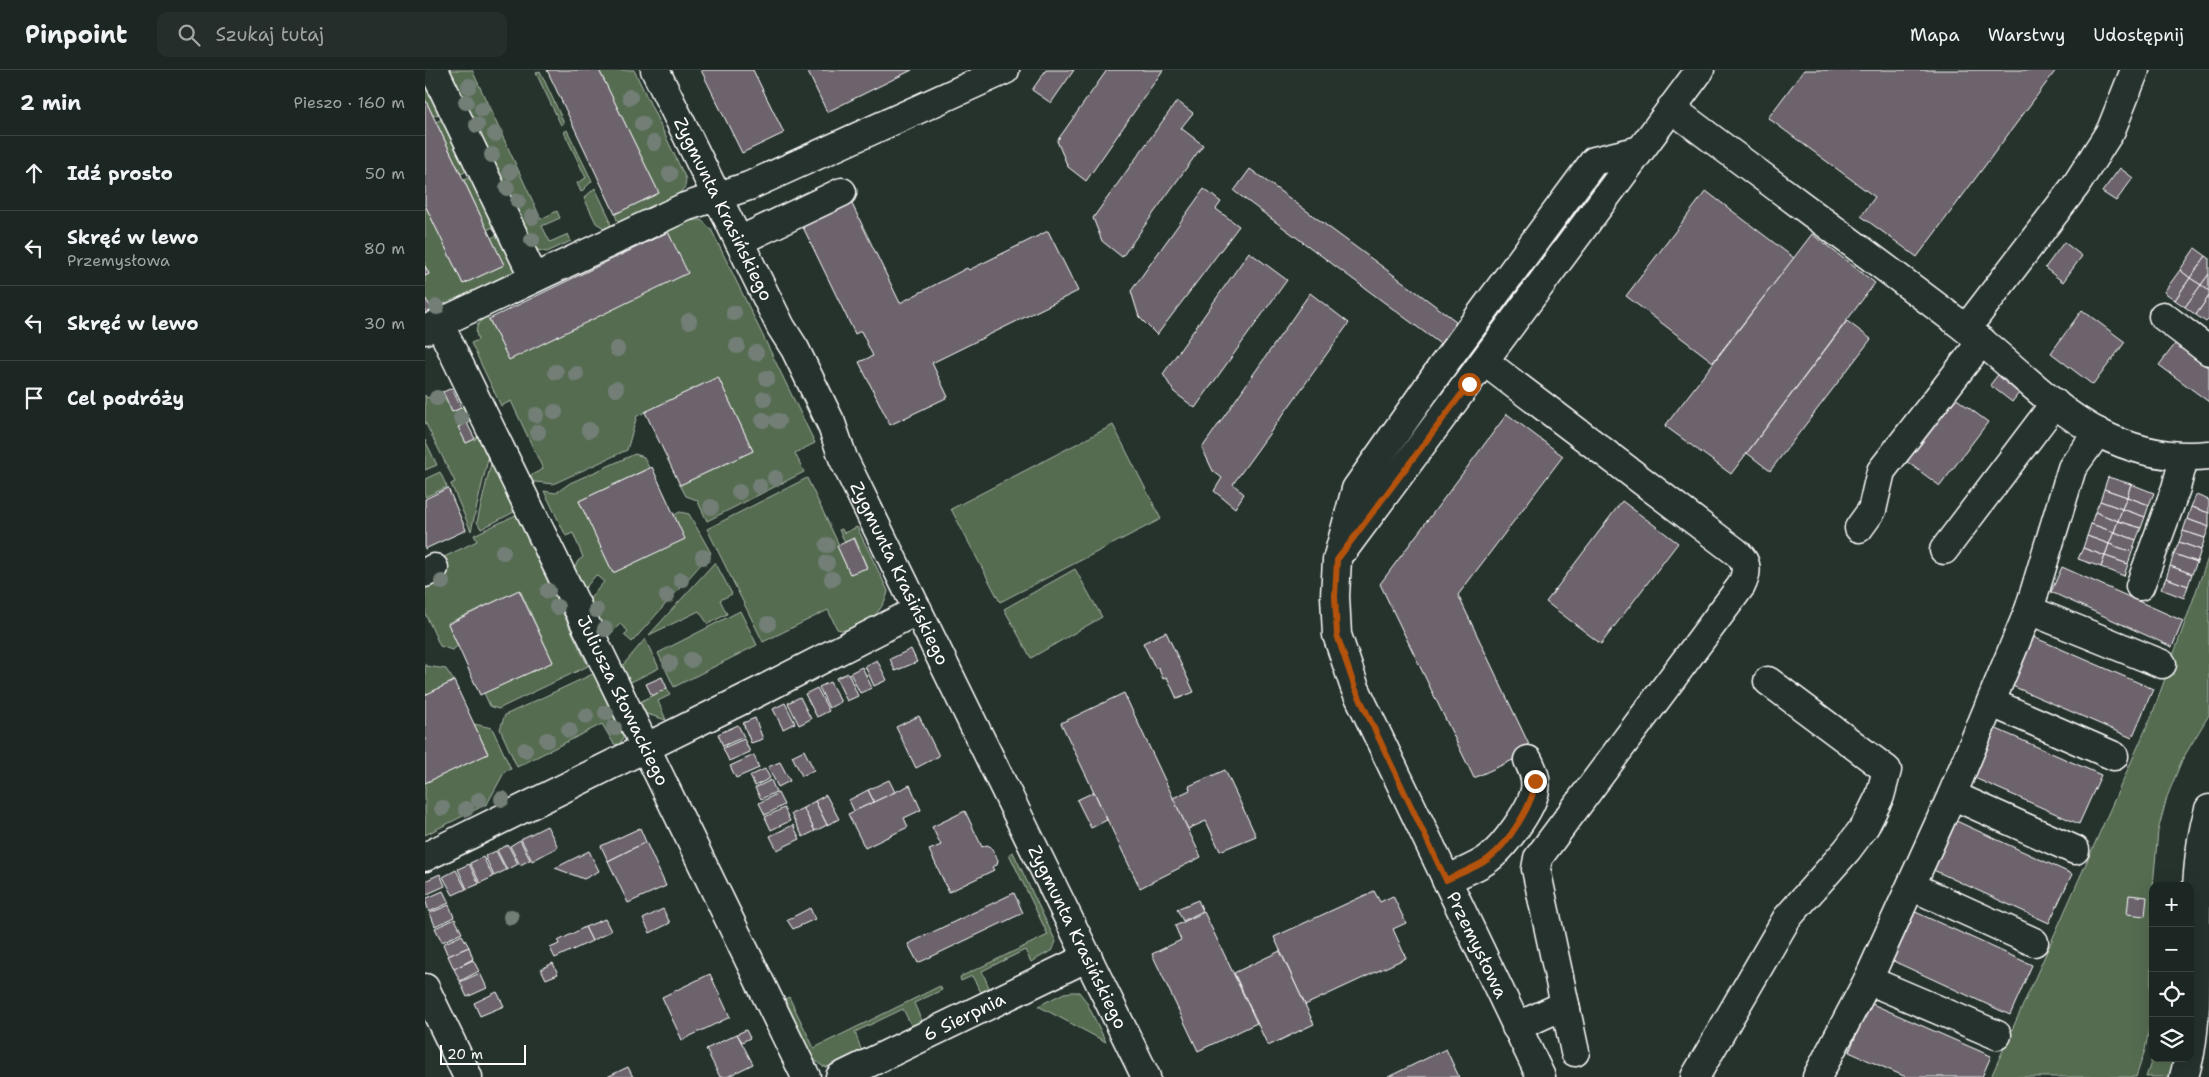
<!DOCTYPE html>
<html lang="pl">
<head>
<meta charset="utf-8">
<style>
	:root { --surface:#1c2622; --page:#252e2a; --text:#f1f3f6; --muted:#a0a5a5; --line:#3a4340 }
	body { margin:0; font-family:"Shantell Sans",sans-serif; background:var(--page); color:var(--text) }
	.controls { position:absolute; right:15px; bottom:15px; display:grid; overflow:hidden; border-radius:10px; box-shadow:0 5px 20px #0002 }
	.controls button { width:45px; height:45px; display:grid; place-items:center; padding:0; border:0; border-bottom:1px solid var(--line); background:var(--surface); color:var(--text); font:25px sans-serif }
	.scale { position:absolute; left:15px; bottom:12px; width:86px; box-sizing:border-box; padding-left:5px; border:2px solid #fff; border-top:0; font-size:14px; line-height:18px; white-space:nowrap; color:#fff; -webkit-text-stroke:4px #26332d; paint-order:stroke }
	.stop { position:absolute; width:15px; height:15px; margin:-11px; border:4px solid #b45309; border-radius:50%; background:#fff }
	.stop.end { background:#b45309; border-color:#fff; box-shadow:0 1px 5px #0008 }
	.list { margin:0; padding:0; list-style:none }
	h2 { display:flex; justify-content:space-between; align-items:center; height:65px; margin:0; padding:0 20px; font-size:21px }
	h2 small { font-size:16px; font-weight:400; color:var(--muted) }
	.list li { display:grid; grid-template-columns:32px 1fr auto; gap:15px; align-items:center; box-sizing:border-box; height:75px; padding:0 20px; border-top:1px solid var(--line) }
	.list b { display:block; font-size:19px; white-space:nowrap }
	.list p { margin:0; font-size:16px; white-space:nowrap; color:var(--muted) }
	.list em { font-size:16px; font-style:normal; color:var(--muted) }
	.icon { flex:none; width:28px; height:28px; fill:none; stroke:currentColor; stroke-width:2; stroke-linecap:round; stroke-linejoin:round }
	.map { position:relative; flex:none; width:1784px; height:1007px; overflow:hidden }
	header { display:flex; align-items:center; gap:30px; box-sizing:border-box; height:70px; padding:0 25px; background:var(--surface); border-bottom:1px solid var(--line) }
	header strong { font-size:24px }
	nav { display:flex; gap:28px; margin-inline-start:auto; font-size:18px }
	.search { width:350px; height:45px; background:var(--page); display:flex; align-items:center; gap:12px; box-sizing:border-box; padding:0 18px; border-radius:10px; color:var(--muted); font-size:19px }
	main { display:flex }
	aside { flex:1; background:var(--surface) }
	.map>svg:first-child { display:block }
</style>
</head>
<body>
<header>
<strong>Pinpoint</strong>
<div class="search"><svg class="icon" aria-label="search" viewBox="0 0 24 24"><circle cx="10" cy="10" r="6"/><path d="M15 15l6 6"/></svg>Szukaj tutaj</div>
<nav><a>Mapa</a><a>Warstwy</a><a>Udostępnij</a></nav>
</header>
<main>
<aside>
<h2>2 min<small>Pieszo · 160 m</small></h2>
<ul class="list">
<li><svg class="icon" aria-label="ahead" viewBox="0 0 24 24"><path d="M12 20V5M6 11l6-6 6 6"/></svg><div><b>Idź prosto</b></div><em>50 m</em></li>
<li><svg class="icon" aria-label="left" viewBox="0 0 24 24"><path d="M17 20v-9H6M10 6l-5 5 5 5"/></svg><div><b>Skręć w lewo</b><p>Przemysłowa</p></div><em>80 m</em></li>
<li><svg class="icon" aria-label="left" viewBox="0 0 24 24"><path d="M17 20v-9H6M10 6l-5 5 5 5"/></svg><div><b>Skręć w lewo</b></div><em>30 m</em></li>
<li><svg class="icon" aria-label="arrive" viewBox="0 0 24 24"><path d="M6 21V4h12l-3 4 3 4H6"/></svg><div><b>Cel podróży</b></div></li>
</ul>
</aside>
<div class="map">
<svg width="1784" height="1007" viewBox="0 0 1784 1007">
	<rect width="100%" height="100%" fill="#26332d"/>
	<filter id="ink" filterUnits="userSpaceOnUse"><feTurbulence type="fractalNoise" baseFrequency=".02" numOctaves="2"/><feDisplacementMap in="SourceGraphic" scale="10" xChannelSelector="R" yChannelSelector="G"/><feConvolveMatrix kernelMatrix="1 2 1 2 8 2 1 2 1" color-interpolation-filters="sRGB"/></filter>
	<g filter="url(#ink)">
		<!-- green -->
		<g fill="#556c51" stroke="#aab6a8">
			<path d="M22,0H47L116,149L132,141L135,148L117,156L125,172L143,164L146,171L122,182L107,179Z"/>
			<path d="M174,0H209L261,109L260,117L252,126L195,159L190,144L234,123Z"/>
			<path d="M115,1L139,53L136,55L111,3Z"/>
			<path d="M0,15L14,44L8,46L0,29Z"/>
			<path d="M17,49L42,101L36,104L11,52Z"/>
			<path d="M142,60L167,111L156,122L152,113L161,108L139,62Z"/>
			<path d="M45,107L68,157L62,160L39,110Z"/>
			<path d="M170,118L184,147L187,163L171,153L159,128Z"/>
			<path d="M0,135L38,214L79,195L66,168L72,165L91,203L8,241L0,228V206L4,204L0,196Z"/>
			<path d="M265,150H276L286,159L390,373L370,383L379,402L282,451L272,430L261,426L255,415L328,381L293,307L212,346L202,380L128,414L102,411L101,408L118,399L86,331L76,336L46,273L53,270C49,258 52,253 62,246L84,289L243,162V160Z"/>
			<path d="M378,318L397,364V370L375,326Z"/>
			<path d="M18,321L27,342L38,337L45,351L34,357L41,373L53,367L63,389L46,461L26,414L30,412L0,352V325L2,328Z"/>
			<path d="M688,355L736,449L575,532L526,439Z"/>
			<path d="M0,370L12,395L0,400Z"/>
			<path d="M210,384L219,387L224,398L154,431L188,503L259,469L249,445L255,442L264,444L286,483L207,572L199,565L203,561L195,554L180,570L161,533L179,512L171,505L156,523L148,501L153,491L158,487L148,463L141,466L119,421L131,423L145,413Z"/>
			<path d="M66,393L89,442L56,459L52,452Z"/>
			<path d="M15,402L22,417L0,427V409Z"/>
			<path d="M382,408L414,475L412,476L425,504L442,497L430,468L420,472L414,460L417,459L419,463L432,457L463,521C460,541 433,566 412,559L403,540L338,572L282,459Z"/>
			<path d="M91,445L163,596L73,639L65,636L59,623L128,592L95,520L23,553L33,576L27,580L15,576L0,543V511L15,489L52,471L49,465Z"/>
			<path d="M1784,485V645L1757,690L1742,727L1733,761L1728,816L1725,954L1720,980L1711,1007H1566L1727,645Z"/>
			<path d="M290,492L307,524L295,530L302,544L283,554L274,541L224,565Z"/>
			<path d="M650,499L677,547L606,588L579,539Z"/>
			<path d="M315,541L332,575L249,617L233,583Z"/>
			<path d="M220,569L234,598L200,615L193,601Z"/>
			<path d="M0,594L1,596L21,599L29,611L0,625Z"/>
			<path d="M172,602L200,662L195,675L189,674L177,654L92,697L75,659L80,645Z"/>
			<path d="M242,618L245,625L233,631L241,650L212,641L209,635Z"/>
			<path d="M49,654L67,658L86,699L80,701L62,734L0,765V713L63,683Z"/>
			<path d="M588,782L631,872L626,881L606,892L600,880L557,901L565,920L557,924L547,906L536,911L535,907L623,865L584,784Z"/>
			<path d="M515,916L517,920L489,933L497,952L489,957H487L478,939L430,962L437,982C427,987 413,998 401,997C384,995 366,945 358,930L364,927L389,978Z"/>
			<path d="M647,922H654L661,931L681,972L613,936L639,923Z"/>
			<path d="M1728,986V988H1749L1744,1007H1721Z"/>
		</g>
		<!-- building -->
		<g fill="#6c646d" stroke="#fff">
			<path d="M122,0H174L234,123L190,144Z"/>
			<path d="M276,0H328L359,63L317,83Z"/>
			<path d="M382,0H487L402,42Z"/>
			<path d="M621,0H649L626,33L607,20Z"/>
			<path d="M682,0H738L661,111L643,97L632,71Z"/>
			<path d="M1379,0H1631L1492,187L1436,146L1450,127L1343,48Z"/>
			<path d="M0,29L79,195L38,214L0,135Z"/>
			<path d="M752,31L768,43L756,58L778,75L697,187L677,171L668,148Z"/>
			<path d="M1695,98L1708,108L1691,131L1677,122Z"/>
			<path d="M825,99L1035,254L1018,276L809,121Z"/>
			<path d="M779,119L796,132L791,139L814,156L732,265L714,247L706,221Z"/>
			<path d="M1281,121L1369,188L1288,292L1201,226Z"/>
			<path d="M426,132L475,233L542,198L544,200L623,161L653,221L507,293L523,327L465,355L434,292L448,286L436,261L430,264L377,155Z"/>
			<path d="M243,162L263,203L84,290L64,249Z"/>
			<path d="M1387,164L1450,213L1306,404L1240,356Z"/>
			<path d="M1639,172L1657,186L1638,212L1620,198Z"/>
			<path d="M1770,178L1781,186L1765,208L1755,200Z"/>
			<path d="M824,182L862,210L770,338L749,322L738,304Z"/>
			<path d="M1781,186L1784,188V204L1776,215L1765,208Z"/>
			<path d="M0,196L4,204L0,206Z"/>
			<path d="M1755,200L1765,208L1750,230L1739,222Z"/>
			<path d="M1784,204V221L1776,215Z"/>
			<path d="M1765,208L1776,215L1760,237L1750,230Z"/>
			<path d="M1776,215L1784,221V226L1771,245L1760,237Z"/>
			<path d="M885,223L924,253L808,414L819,424L810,438L789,421L797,408L788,401L777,378Z"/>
			<path d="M1784,226V249L1781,252L1771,245Z"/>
			<path d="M0,228L8,241L0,246Z"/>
			<path d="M1657,240L1700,272L1668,315L1626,283Z"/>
			<path d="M1422,251L1446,269L1345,401L1322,383Z"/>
			<path d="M1751,273L1784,298V332L1734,295Z"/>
			<path d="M1575,302L1597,319L1587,332L1565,315Z"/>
			<path d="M293,307L328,381L255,415L220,342Z"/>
			<path d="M27,318L36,338L27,342L18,322Z"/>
			<path d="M1529,327L1563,352L1515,416L1481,391Z"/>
			<path d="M1082,344L1138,386L1033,525L1107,681L1049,708L955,514Z"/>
			<path d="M42,353L50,369L41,373L33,357Z"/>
			<path d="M227,397L260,469L188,503L154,431Z"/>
			<path d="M1683,407L1706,414L1702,427L1679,419Z"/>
			<path d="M1706,414L1729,423L1724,435L1702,427Z"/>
			<path d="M23,418L41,460L0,479V429Z"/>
			<path d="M1679,419L1702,427L1697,439L1675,431Z"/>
			<path d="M1771,425L1784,430V443L1766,437Z"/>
			<path d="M1702,427L1724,435L1720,447L1697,439Z"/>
			<path d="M1197,431L1253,473L1176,574L1121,532Z"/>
			<path d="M1675,431L1697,439L1693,451L1670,442Z"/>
			<path d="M1766,437L1784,443V457L1762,449Z"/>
			<path d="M1697,439L1720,447L1716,458L1693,451Z"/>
			<path d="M1670,442L1693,451L1689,462L1666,454Z"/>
			<path d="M1762,449L1784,457L1780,468L1758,461Z"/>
			<path d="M1693,451L1716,458L1711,470L1689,462Z"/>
			<path d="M1666,454L1689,462L1684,474L1662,466Z"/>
			<path d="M1758,461L1780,468L1776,480L1754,472Z"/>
			<path d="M1689,462L1711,470L1707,482L1684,474Z"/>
			<path d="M1662,466L1684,474L1680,486L1658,478Z"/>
			<path d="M429,468L442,498L425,504L412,476Z"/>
			<path d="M1754,472L1776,480L1772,492L1749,484Z"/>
			<path d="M1684,474L1707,482L1703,494L1680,486Z"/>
			<path d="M1658,478L1680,486L1676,497L1653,489Z"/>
			<path d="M1749,484L1772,492L1767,504L1745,496Z"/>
			<path d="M1680,486L1703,494L1699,506L1676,497Z"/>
			<path d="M1745,496L1767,504L1763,516L1741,508Z"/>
			<path d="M1637,497L1758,551L1747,577L1626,522Z"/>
			<path d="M1741,508L1763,516L1759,528L1736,519Z"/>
			<path d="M94,520L128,592L55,625L23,554Z"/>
			<path d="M741,562L769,622L752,629L742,607L738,609L733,597L731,599L718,573Z"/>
			<path d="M1606,566L1728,619L1707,668L1585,615Z"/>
			<path d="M486,579L492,592L470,601L465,589Z"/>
			<path d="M452,590L462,610L449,616L440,596Z"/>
			<path d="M437,597L447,618L435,623L425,603Z"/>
			<path d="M423,603L433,626L422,631L411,608Z"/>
			<path d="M237,607L242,618L227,626L221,614Z"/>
			<path d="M29,611L63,684L0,713V625Z"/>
			<path d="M405,612L416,632L404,638L394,617Z"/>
			<path d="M392,618L404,641L392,647L380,624Z"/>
			<path d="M699,623L776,787L715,818L636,653Z"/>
			<path d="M375,627L386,649L374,655L363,633Z"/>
			<path d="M360,633L370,653L358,659L348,639Z"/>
			<path d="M494,646L514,686L491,698L471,657Z"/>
			<path d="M330,648L338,669L326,673L318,653Z"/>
			<path d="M313,655L319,667L298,676L293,664Z"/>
			<path d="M1567,657L1676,705L1654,754L1545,706Z"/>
			<path d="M319,669L325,682L304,691L298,678Z"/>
			<path d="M379,680L389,700L377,706L367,686Z"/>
			<path d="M329,685L334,698L311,708L305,696Z"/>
			<path d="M355,692L365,711L353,717L343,697Z"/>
			<path d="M340,699L345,708L330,716L325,706Z"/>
			<path d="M800,700L831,766L795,781L781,751L763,759L748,728L765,720L764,716Z"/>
			<path d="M346,710L351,722L336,729L330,718Z"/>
			<path d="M464,710L470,722L449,732L443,720Z"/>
			<path d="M485,715L496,740L479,748L483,757L440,778L423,744Z"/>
			<path d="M443,720L449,732L429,741L424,730Z"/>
			<path d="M669,722L682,750L666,758L652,730Z"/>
			<path d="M353,723L359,735L340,745L334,733Z"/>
			<path d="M401,725L414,749L402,755L390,731Z"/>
			<path d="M390,731L402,755L390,761L378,738Z"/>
			<path d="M359,738L365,751L346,760L340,747Z"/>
			<path d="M378,738L390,761L378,767L366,744Z"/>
			<path d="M540,741L557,777L562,775L566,777L573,790L572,795L567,797L569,800L524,822L504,780L516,775L507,757Z"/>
			<path d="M1527,749L1647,804L1624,853L1504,798Z"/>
			<path d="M368,755L375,769L352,780L345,766Z"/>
			<path d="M122,756L133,777L107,791L96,769Z"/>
			<path d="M215,758L221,772L183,791L176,776Z"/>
			<path d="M95,770L105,790L95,795L85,776Z"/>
			<path d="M221,772L241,816L203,833L183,791Z"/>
			<path d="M83,775L93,794L82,800L72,780Z"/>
			<path d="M71,781L81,800L69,806L60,786Z"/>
			<path d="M164,781L174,801L159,809L130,798Z"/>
			<path d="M58,787L68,807L55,813L45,793Z"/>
			<path d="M44,794L54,814L42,819L33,799Z"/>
			<path d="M31,800L41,819L28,825L18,807Z"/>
			<path d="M15,804L20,816L0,825V811Z"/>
			<path d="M18,821L24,833L4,842L0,829Z"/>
			<path d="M949,821L955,832L968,826L981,853L968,859L981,888L880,935L849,867Z"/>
			<path d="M589,823L598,843L493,893L483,874Z"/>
			<path d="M1704,825L1722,827L1720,846L1702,844Z"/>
			<path d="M773,830L778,841L758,851L752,839Z"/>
			<path d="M24,835L29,847L10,856L5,843Z"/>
			<path d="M385,838L390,849L368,859L362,850Z"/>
			<path d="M238,839L245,853L225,863L218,849Z"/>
			<path d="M1486,840L1607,895L1585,945L1464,889Z"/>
			<path d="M779,842L832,953L773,981L727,884L756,870L750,856Z"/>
			<path d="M30,849L37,863L17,872L10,858Z"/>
			<path d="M180,849L186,861L167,871L160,857Z"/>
			<path d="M160,857L167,871L130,888L125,878L134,874L133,871Z"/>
			<path d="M37,865L44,877L23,886L18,874Z"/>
			<path d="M44,877L48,889L29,899L23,886Z"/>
			<path d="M855,881L889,954L843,976L809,903Z"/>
			<path d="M48,890L54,901L35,911L29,899Z"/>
			<path d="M128,893L133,904L121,909L116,899Z"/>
			<path d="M55,903L62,918L42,927L35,912Z"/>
			<path d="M285,904L305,947L257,970L237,927Z"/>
			<path d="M72,922L79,936L55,946L49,933Z"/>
			<path d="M1445,933L1566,986L1557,1007H1481L1424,982Z"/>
			<path d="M321,960L325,968L317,972L312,964Z"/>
			<path d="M312,964L328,994L302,1007H295L281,979Z"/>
			<path d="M1021,979L1034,1007H963Z"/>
			<path d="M203,997L208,1007H182Z"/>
		</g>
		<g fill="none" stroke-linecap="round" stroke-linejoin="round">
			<defs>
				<g id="minor">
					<path d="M9,0L109,208"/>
					<path id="s1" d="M230,0L356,257L370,279L406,353L418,388L721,1007"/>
					<path d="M1246,38C1344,112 1443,184 1540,258C1585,292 1625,337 1674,363C1709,381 1746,389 1784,385"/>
					<path d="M314,171L417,122"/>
					<path d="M1738,246L1784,281"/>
					<path id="s2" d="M14,253L381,1007"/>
					<path d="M1541,259L1651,115L1686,60L1710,0"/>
					<path d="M0,260L260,137L324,116L580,0"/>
					<path d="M1060,292L1311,482C1323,492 1323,502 1316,516L1113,788L1111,799L1150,982"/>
					<path d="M1434,458L1447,440L1456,401L1557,271"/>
					<path d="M920,478L1275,0"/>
					<path d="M1519,480L1630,333"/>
					<path d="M0,503L9,498"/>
					<path d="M1715,516L1751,418L1759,388"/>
					<path d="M1604,540L1737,594"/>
					<path d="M1567,633L1689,686"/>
					<path d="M1527,725L1650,780"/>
					<path d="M0,787L331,623L493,540"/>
					<path d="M1021,810C1035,803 1051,798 1063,789C1078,778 1107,739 1110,720C1112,709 1108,700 1103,690"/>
					<path d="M1486,816L1609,872"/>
					<path d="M1443,910L1572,965"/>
					<path d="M0,918L43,1007"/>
					<path d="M1091,957L1140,935"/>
					<path d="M1765,983C1779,902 1761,818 1784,739"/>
					<path id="s3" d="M415,1007L663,887"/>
					<path d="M1116,1007L930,618L912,565L910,526L912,490L931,419L1016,298L1169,91L1215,80"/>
					<path d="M1270,1007L1362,848L1422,780L1440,756L1455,726L1462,700L1343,611"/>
					<path d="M1392,1007L1443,910L1527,725L1604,540L1647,398L1673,362"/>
					<path d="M1759,1007L1764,988"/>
				</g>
			</defs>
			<!-- minor casing -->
			<use href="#minor" stroke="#fff" stroke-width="31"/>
			<!-- minor -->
			<use href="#minor" stroke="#26332d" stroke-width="28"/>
		</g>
		<!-- trees -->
		<g fill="#737f76">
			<circle cx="44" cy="16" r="8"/>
			<circle cx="205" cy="27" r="8"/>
			<circle cx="41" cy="32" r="8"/>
			<circle cx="57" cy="39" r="8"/>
			<circle cx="217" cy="54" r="8"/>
			<circle cx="52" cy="55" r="8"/>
			<circle cx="70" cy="64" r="8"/>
			<circle cx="229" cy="73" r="8"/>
			<circle cx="67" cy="85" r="8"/>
			<circle cx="85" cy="102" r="8"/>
			<circle cx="245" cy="104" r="8"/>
			<circle cx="82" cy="118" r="8"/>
			<circle cx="93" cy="131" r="8"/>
			<circle cx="107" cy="147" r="8"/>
			<circle cx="107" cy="170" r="8"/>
			<circle cx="12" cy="237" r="8"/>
			<circle cx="309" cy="243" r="8"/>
			<circle cx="264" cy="251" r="8"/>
			<circle cx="312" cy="276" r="8"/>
			<circle cx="192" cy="279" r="8"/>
			<circle cx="331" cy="283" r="8"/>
			<circle cx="131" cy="302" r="8"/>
			<circle cx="151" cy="304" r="8"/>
			<circle cx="342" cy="308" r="8"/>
			<circle cx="191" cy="319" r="8"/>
			<circle cx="12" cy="328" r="8"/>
			<circle cx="339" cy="329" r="8"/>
			<circle cx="130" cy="342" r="8"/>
			<circle cx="111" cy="345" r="8"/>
			<circle cx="36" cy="348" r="8"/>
			<circle cx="338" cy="350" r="8"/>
			<circle cx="353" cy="351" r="8"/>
			<circle cx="164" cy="360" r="8"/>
			<circle cx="113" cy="362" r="8"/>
			<circle cx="350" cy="408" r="8"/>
			<circle cx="334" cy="416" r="8"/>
			<circle cx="314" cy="422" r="8"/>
			<circle cx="286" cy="437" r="8"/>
			<circle cx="402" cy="475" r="8"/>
			<circle cx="78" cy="482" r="8"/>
			<circle cx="278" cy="487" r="8"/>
			<circle cx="402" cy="493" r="8"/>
			<circle cx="407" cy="509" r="8"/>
			<circle cx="256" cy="510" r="8"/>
			<circle cx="17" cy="512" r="8"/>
			<circle cx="123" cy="521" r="8"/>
			<circle cx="242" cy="526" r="8"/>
			<circle cx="132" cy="537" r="8"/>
			<circle cx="171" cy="540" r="8"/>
			<circle cx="343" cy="554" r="8"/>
			<circle cx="180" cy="559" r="8"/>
			<circle cx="266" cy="590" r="8"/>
			<circle cx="245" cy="593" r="8"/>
			<circle cx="181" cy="643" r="8"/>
			<circle cx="161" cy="646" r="8"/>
			<circle cx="189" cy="658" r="8"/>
			<circle cx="144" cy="660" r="8"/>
			<circle cx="122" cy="670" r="8"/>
			<circle cx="100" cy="680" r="8"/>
			<circle cx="77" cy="729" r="8"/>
			<circle cx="54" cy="730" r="8"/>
			<circle cx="17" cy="738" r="8"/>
			<circle cx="41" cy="739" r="8"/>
			<circle cx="86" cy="847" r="8"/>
		</g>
	</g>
	<g fill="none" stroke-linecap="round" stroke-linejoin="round" filter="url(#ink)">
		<!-- route -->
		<path stroke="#b45309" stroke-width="6" d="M1044,314L912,490L910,526L912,565L930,618L1021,810C1035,803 1051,798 1063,789C1082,775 1109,734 1110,711"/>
	</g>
	<g text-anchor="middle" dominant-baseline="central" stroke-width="4" stroke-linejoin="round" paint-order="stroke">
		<!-- street labels -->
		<g font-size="18" fill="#fff" stroke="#26332d">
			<text stroke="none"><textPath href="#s1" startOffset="155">Zygmunta Krasińskiego</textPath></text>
			<text stroke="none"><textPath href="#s1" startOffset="560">Zygmunta Krasińskiego</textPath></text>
			<text stroke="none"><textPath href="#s2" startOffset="420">Juliusza Słowackiego</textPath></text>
			<text stroke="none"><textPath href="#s1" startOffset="965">Zygmunta Krasińskiego</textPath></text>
			<text transform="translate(1052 875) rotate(64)">Przemysłowa</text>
			<text stroke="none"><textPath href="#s3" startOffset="138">6 Sierpnia</textPath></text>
		</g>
	</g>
</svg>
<div class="controls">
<button>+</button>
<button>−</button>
<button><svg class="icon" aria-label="locate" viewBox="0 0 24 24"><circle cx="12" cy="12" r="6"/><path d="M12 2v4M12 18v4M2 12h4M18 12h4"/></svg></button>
<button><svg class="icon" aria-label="layers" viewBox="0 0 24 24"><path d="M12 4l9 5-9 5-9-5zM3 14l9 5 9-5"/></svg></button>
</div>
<div class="scale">20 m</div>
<div class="stop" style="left:1044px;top:314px"></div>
<div class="stop end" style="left:1110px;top:711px"></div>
</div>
</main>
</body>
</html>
